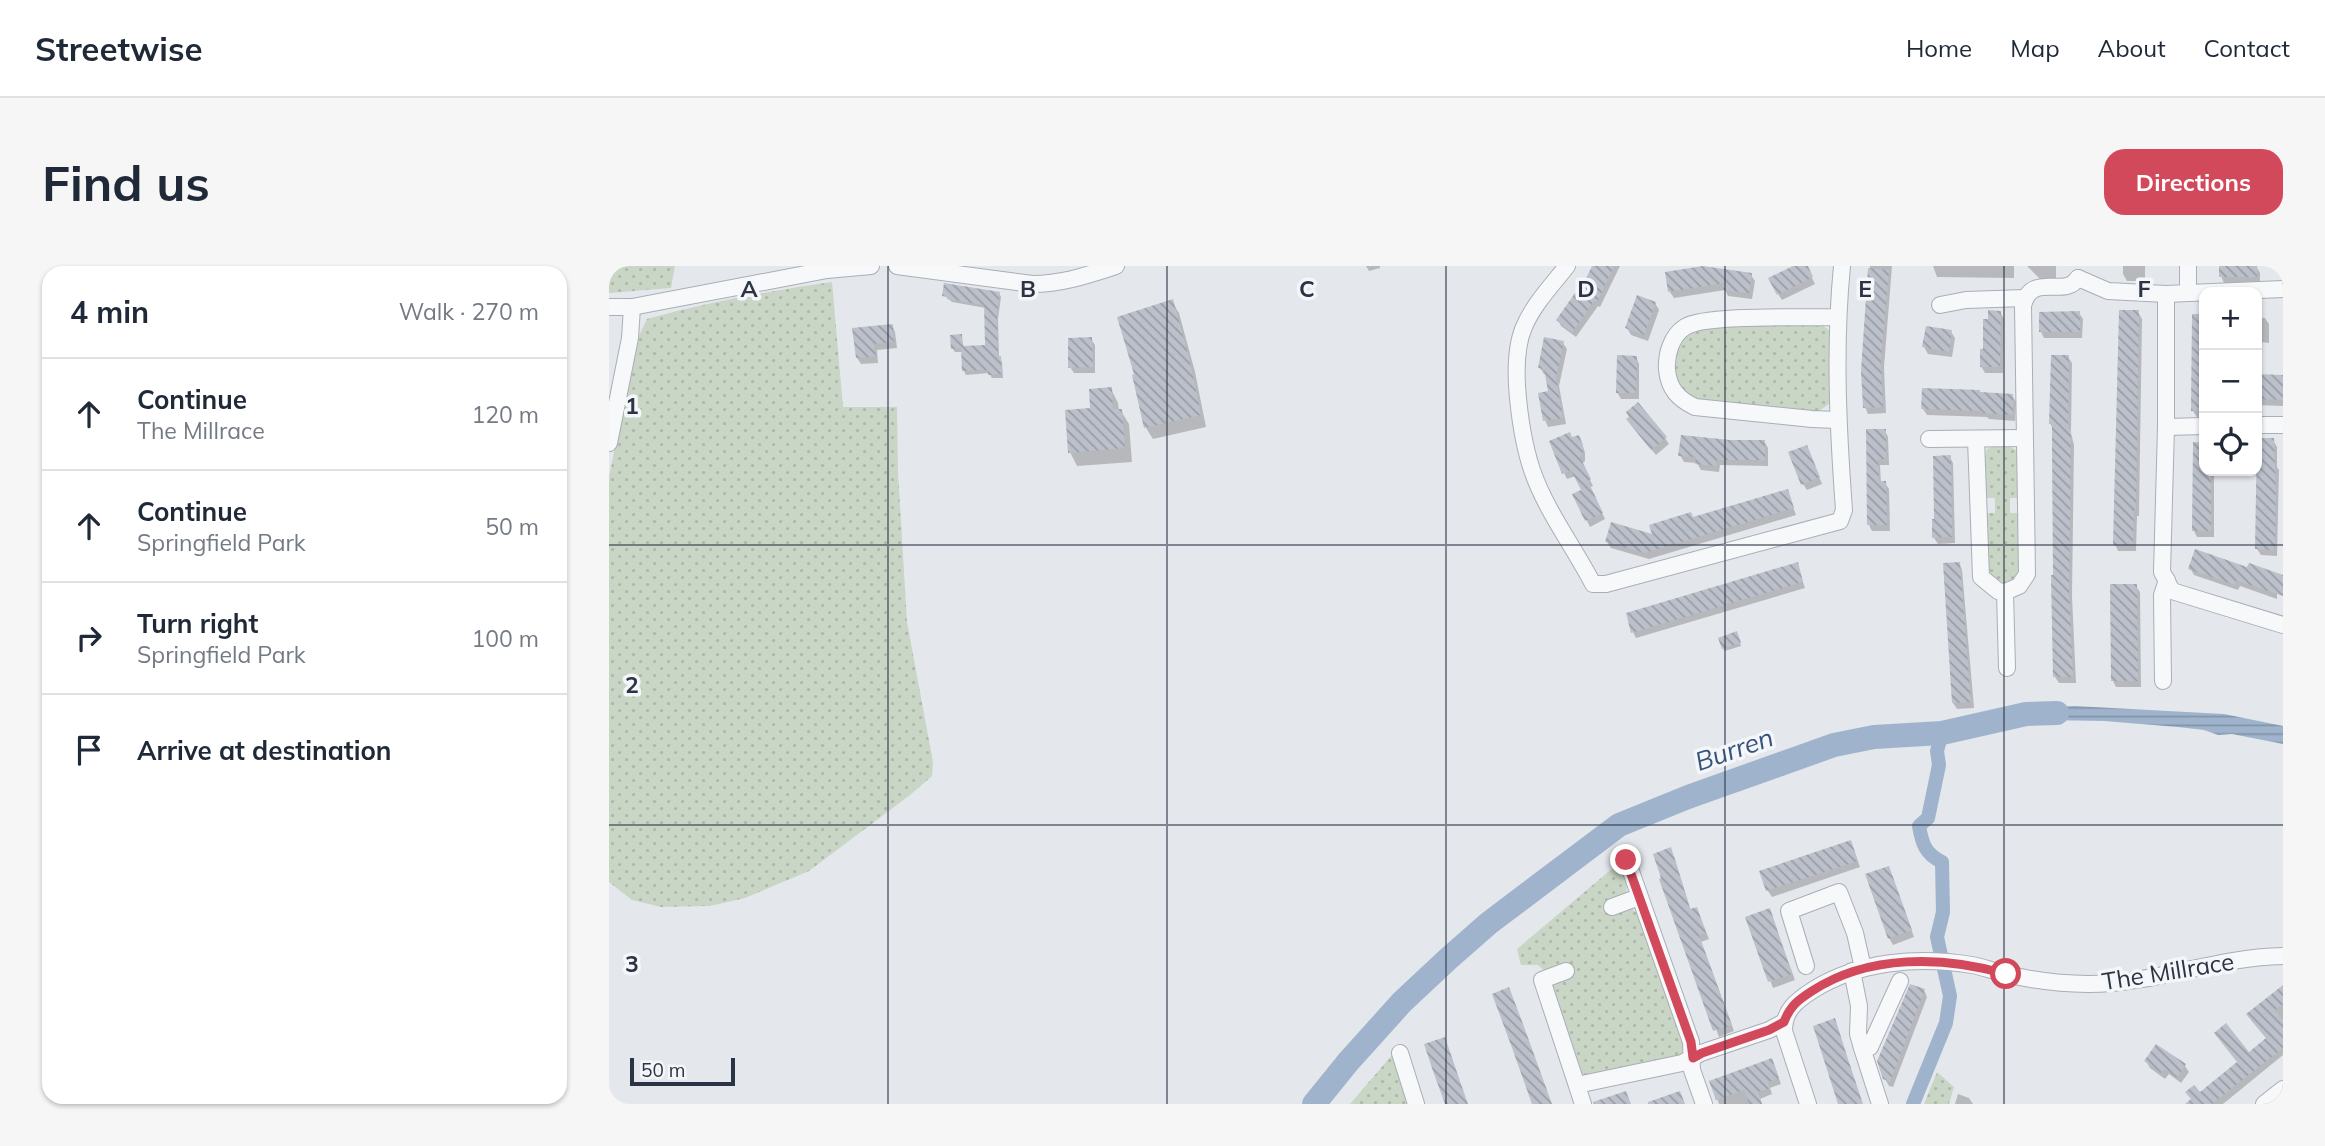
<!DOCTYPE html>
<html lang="en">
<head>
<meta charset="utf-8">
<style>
	:root { --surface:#fff; --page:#f6f6f7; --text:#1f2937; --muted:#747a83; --line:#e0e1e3; --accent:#d1495b }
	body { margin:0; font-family:Mulish,sans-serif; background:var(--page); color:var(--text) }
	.controls { position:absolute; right:21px; top:21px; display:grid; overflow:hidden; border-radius:14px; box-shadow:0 2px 5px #0004 }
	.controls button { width:63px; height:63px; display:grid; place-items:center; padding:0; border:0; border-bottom:2px solid var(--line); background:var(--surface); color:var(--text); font:35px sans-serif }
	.scale { position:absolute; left:21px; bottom:18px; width:105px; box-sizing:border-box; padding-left:7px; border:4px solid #2b3445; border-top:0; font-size:19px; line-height:24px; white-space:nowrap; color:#2b3445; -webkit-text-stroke:5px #f4f6f9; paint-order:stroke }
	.stop { position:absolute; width:21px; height:21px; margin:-16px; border:5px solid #d1495b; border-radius:50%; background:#fff }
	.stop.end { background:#d1495b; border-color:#fff; box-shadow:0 2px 7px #0008 }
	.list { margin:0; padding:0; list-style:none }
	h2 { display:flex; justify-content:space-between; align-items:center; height:91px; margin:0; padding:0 28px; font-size:30px }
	h2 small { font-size:23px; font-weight:400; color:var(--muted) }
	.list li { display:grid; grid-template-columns:46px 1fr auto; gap:21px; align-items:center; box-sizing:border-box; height:112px; padding:0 28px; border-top:2px solid var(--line) }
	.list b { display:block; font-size:26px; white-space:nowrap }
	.list p { margin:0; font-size:23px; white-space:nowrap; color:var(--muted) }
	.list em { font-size:23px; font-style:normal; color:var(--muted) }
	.icon { flex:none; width:38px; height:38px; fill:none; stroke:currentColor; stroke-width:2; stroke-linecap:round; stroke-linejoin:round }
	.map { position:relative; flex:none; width:1674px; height:838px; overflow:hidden; border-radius:21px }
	header { display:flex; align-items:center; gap:42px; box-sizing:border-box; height:98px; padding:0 35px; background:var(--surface); border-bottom:2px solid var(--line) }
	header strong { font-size:33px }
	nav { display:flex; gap:38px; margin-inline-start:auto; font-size:24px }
	.intro { display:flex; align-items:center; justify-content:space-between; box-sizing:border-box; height:168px; padding:0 42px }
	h1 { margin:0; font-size:49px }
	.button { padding:18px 32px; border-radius:21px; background:var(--accent); color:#fff; font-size:24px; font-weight:700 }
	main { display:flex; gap:42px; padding:0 42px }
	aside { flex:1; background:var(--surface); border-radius:21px; box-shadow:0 2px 5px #0004 }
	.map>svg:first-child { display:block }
</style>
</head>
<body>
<header>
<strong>Streetwise</strong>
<nav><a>Home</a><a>Map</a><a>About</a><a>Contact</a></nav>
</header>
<div class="intro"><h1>Find us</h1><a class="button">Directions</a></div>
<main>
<aside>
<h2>4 min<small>Walk · 270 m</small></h2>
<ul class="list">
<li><svg class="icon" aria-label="ahead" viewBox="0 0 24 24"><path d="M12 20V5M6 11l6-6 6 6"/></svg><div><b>Continue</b><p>The Millrace</p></div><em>120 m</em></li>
<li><svg class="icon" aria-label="ahead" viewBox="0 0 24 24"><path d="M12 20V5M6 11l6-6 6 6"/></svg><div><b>Continue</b><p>Springfield Park</p></div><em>50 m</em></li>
<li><svg class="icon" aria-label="right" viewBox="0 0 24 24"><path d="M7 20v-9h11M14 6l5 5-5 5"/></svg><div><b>Turn right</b><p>Springfield Park</p></div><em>100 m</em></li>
<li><svg class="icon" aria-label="arrive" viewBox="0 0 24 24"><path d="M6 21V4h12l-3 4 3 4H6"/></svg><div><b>Arrive at destination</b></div></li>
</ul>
</aside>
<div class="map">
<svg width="1674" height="838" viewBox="0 0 1674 838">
	<defs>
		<pattern id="grass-dots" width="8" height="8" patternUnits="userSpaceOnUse" patternTransform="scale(1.75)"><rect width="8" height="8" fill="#c9d6c5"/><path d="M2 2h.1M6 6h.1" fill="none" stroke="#adb8ab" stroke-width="1.8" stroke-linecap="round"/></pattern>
		<pattern id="water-rules" width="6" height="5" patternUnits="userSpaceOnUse" patternTransform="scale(1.75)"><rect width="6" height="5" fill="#9fb4cc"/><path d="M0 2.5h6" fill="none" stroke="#8293a7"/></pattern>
		<pattern id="building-back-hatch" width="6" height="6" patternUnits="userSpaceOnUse" patternTransform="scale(1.75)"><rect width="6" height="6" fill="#bbc0ca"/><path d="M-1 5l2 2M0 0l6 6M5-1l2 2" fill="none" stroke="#989da6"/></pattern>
	</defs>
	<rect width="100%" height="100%" fill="#e4e7ec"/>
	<!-- grass -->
	<g fill="url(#grass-dots)">
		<path d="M0,0H66L62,22L0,27Z"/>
		<path d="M223,16L234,141H288L289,206L298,356L324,496L323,510L301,529L200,605L136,632L101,640L52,641L23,634L0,616V211L27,76L38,53C99,36 160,25 223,16Z"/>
		<path d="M1207,56L1219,63L1223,69L1224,135L1207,147L1090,137L1069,120L1065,105L1066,93L1072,75L1079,66L1098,61Z"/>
		<path d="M1386,180H1400L1410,186L1412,232H1401V247H1412C1412,269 1421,340 1379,308L1376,247H1386V232H1376V190L1378,183Z"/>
		<path d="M1011,596L1018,620L1017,627L1011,631L1016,643H1023L1028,647L1076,779L1073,787L1066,791L977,811L970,806L943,721L948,716L929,699H912L908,683Z"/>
		<path d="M784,788L801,838H741Z"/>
		<path d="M1328,806L1345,821L1340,838H1315Z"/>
	</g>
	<!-- water -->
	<path fill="url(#water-rules)" d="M1466,440L1615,448L1674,460V478L1623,468L1609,469L1595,464L1569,461L1495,455L1436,454L1417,457L1415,442Z"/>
	<!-- shadow -->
	<g fill="#0003">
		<path d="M757,0H771V2L760,5Z"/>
		<path d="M985,0H1011L991,41L989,40L967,71L952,60L949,54L970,31Z"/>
		<path d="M1188,0H1197L1206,18L1173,34L1169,28Z"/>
		<path d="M1261,0H1283L1275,101L1277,147L1259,148L1256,141L1257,41Z"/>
		<path d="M1324,0H1405V12L1328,11Z"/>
		<path d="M1418,0H1447V13H1431Z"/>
		<path d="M1514,0H1536V15H1518L1514,8Z"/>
		<path d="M1612,0H1647L1651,7V17H1615L1612,10Z"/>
		<path d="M1058,8L1142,9L1146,15L1143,33L1119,30L1116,24L1065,32L1061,26Z"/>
		<path d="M390,27L392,31L389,53L390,90L393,96L394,112H383L380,107L357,109L355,105L354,86H346L343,82L352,70L355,82L378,80L377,42L343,36L335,29Z"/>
		<path d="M563,36L570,47L586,106L597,161L544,173L537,162Z"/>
		<path d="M1046,37L1050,44L1039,75L1022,69L1018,62Z"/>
		<path d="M1391,46L1395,53L1394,107H1376L1372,100L1381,55Z"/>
		<path d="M1529,46L1533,53L1530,250H1528L1527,285H1509L1506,278Z"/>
		<path d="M1470,47L1474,53L1473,72H1435L1432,66Z"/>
		<path d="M1585,50H1595V151H1588L1584,145Z"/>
		<path d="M1648,51L1656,52L1660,58V77L1652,76V80H1648Z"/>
		<path d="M283,60L286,66L288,82L268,84L269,97L252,98L248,92L245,63Z"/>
		<path d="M1342,66L1346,72L1343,91L1319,88L1315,81Z"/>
		<path d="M482,73L486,79V107H465L461,101Z"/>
		<path d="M954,77L958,83L950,120L957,158L939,161L936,154L941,126L938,109L935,108L931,102Z"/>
		<path d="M1027,91L1030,98V133H1012L1008,126Z"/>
		<path d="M1459,91L1463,97L1462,167L1465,179L1463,330L1467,417H1450L1446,411L1444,163L1441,157Z"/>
		<path d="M1648,109L1674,110V140L1648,139Z"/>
		<path d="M502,123L509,137L510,145H512L520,158L523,196L468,200L461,186L483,144Z"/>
		<path d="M1371,128L1403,129L1407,136L1406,155L1380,153L1378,151L1318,149L1314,143Z"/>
		<path d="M1022,152L1056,172L1060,178L1047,189L1023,160Z"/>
		<path d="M1258,165H1276L1279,171L1280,199H1271L1272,217H1276L1280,223L1281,265H1263L1260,259Z"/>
		<path d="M963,173L973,177L976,187V195L973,198L984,220L981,221L996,253L981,261L965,229L974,225L967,210L958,213L955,207Z"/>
		<path d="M1648,174H1664L1668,181V201L1670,204L1668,290L1652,289L1648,283Z"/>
		<path d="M1155,175L1159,182V200L1111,199L1110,206L1092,204L1088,197L1075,196L1071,189L1121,176Z"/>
		<path d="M1586,178H1595V205H1605V271H1588L1585,265Z"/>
		<path d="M1198,181L1213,218L1198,224L1194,218Z"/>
		<path d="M1341,191L1344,197L1346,277L1329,278L1325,272L1327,255Z"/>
		<path d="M1178,225L1187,249L1040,293L1002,282L998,276L1045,270L1084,253Z"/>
		<path d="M1188,298L1196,322L1027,372L1024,366Z"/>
		<path d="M1350,298L1353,304L1365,442L1348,443L1344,437Z"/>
		<path d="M1581,302L1668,314V333L1631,320L1629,324L1585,309Z"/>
		<path d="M1527,320L1531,326L1532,421H1507L1504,415Z"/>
		<path d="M1129,370L1132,380L1116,385L1114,383Z"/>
		<path d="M1244,582L1251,601L1163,631L1159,625L1152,606Z"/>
		<path d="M1065,590L1082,645L1088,643L1100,673L1092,676L1125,765L1110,771L1052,614Z"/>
		<path d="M1282,608L1305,671L1284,679L1280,672Z"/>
		<path d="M1163,651L1186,714L1164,722L1138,652Z"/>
		<path d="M1674,721V789L1614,838H1579L1658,773L1642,754Z"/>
		<path d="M1315,724L1318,731L1284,821L1280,820L1276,813Z"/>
		<path d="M1548,780L1576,800L1580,806L1572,817L1560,808L1556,813L1541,802L1537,795Z"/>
		<path d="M1166,801L1172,818L1161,822L1163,828L1151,833L1153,838H1110L1102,816Z"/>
		<path d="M1349,828L1360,832L1364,838H1346Z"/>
	</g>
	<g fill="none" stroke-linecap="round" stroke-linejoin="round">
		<!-- canal -->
		<path stroke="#9fb4cc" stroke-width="14" d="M1304,838L1337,757L1341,730L1328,671L1334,646L1333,596C1316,588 1313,577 1310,560L1319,552L1330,499L1328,485L1333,467"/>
		<!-- river -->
		<path stroke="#9fb4cc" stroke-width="24" d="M705,838L739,796L793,736L839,693L880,657L1010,559L1079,531L1225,479L1265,471L1333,467L1417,448L1448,447"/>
	</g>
	<!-- building -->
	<g fill="url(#building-back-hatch)">
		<path d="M983,0H1005L988,36L985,35L963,66L947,54L966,27L969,29Z"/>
		<path d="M1094,0L1143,7L1140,27L1114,24L1115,17L1059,26L1056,6Z"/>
		<path d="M1184,0H1199L1204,11L1168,29L1159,12Z"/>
		<rect x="1610" y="0" width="38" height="11"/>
		<path d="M1259,2L1280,4L1272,93L1274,141L1254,142L1252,105Z"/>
		<path d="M335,17L391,26L388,47L389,90H392L393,108L379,109V104L353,105L352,82L342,83L341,69L353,68L354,80L376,79L375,39L338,33L339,31L333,30Z"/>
		<path d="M1028,29L1047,36L1035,69L1016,62Z"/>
		<path d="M564,33L580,92L592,149L535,162L523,109L525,108L508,51Z"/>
		<path d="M1379,44L1392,45L1391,101H1371V83H1374V53H1379Z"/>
		<path d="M1510,44H1530L1527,244H1525L1524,279H1504Z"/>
		<path d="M1471,45V66H1430V46Z"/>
		<path d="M1583,48H1595V145H1582Z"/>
		<path d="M284,58L285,76L265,78L267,90L247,92L243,62Z"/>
		<path d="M1317,60L1343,64L1340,86L1313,81Z"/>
		<path d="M483,71L484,101L459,102V72Z"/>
		<path d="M935,71L955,75L947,112L954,152L934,155L929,127L939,125L935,103L929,102Z"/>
		<path d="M1008,89L1028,90L1027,127H1007Z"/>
		<path d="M1442,89H1460L1459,163H1462V172L1460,322L1464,411H1444L1442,309H1444L1443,180V158H1440Z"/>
		<path d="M1648,108L1674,109V134L1648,133Z"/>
		<path d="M503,121L504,143H513L516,182L459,187L456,144L481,142L480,123Z"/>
		<path d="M1313,122L1371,124V126L1404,128V149L1374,147V145L1312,143Z"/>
		<path d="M1029,136L1058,171L1042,184L1017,153L1020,151L1017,146Z"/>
		<path d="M1257,163H1277V193H1269L1270,215H1277L1278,259H1258Z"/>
		<path d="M961,166L963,171L970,169L974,179V188L971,191L982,213L979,215L994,247L976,255L963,228L972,224L962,204L953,208L940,175Z"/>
		<path d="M1072,169L1121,174H1156V194H1108L1107,200L1086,198L1087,191L1069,190Z"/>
		<path d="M1648,172H1665L1667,226L1666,281L1664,284L1646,283Z"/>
		<path d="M1584,176L1595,177V205H1602V265H1583Z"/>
		<path d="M1198,179L1211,211L1192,219L1179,186Z"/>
		<path d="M1342,189L1343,271L1323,272V253H1325L1324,190Z"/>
		<path d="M1179,223L1185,242L1036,287L996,276L1002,256L1043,268L1040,259L1082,246L1084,251Z"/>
		<path d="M1586,283L1638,301L1640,297L1674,309V330L1627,314L1626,319L1579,303Z"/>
		<path d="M1189,296L1194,316L1022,367L1017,347Z"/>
		<path d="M1351,296L1362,436L1343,437L1334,297Z"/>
		<path d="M1501,318H1528L1529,415H1502Z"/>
		<path d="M1128,365L1132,377L1113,383L1109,372Z"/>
		<path d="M1242,574L1249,595L1157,625L1150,605Z"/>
		<path d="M1062,581L1081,643L1088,641L1097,667L1090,669L1123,759L1104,765L1050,613L1052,612L1044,588Z"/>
		<path d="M1280,600L1303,664L1279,673L1256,608Z"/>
		<path d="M1161,642L1183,708L1159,716L1136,651Z"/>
		<path d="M1301,718L1316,723L1281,816L1274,813L1268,795Z"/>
		<path d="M1674,719V738L1666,744L1674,754V782L1603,838H1576L1582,833L1576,826L1585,819L1591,826L1628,796L1605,767L1617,757L1640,786L1657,772L1637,748Z"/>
		<path d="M900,721L914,758L943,838H923L902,779L883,728Z"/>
		<path d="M1226,752L1239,793L1254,838H1229L1204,760Z"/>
		<path d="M836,771L853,821L859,838H836L824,805L815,778Z"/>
		<path d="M1547,778L1577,798L1568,812L1556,803L1552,807L1535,795Z"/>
		<path d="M1163,792L1170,812L1159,816L1161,822L1149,826L1153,838H1140L1135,824L1107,834L1100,815Z"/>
		<path d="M1017,825L1022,838H985L984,836Z"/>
		<path d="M1071,825L1076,838H1039V836Z"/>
	</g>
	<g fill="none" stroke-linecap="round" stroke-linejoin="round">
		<defs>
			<g id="minor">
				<path d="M288,0L423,18C453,18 479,9 507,0"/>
				<path d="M958,0C943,19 924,39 915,61C907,79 907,101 908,120C910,148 914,177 923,204C937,245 965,281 984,318H997L1231,255L1235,244C1229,162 1225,82 1233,0"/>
				<path d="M1469,12L1499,25L1557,28L1674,23"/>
				<path d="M1579,27V0"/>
				<path d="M1557,28V161L1553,306L1563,325L1674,359"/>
				<path d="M1331,39L1357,34L1416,32"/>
				<path d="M0,41H23L218,4L262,0"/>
				<path d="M1228,51C1199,52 1096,48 1076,61C1062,70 1057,89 1058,104C1060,123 1069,133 1086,141L1203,153L1228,154"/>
				<path d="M1648,159H1674"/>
				<path d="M1557,161L1595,160"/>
				<path d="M1320,173L1415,172"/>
				<path d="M1367,173L1372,311L1389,325L1396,326"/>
				<path d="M0,177L21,72L23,41"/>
				<path d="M1398,402L1396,326L1410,320L1418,308L1414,40C1422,5 1456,33 1469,12"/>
				<path d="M1554,415L1553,329L1558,314"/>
				<path d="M1018,594L1082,776L1083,804L1095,838"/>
				<path d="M1003,641L1030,631"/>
				<path d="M1197,700L1180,645L1230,626L1246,667L1254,702"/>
				<path d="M957,705L933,714L974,838"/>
				<path d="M1243,705L1250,740L1249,768L1253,782L1261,781L1291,715"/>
				<path d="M1253,782L1271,838"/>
				<path d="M791,787L807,838"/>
				<path d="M968,819L1073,797L1092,787L1160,764L1175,756"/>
				<path d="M1199,838L1175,765C1175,744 1187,735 1204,724C1250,695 1310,690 1363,699C1374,701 1384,705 1394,707C1421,714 1451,718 1479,718C1546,718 1608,691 1674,690"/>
				<path d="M1655,838L1674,823"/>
			</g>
		</defs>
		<!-- minor casing -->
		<use href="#minor" stroke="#a9aeb7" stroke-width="18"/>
		<!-- minor -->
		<use href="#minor" stroke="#f7f8fa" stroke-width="16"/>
	</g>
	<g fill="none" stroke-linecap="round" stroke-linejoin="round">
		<!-- route -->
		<path stroke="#d1495b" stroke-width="9" d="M1017,594L1082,776L1084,792L1093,787L1160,764L1175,756C1181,740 1189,734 1203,725C1260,688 1334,690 1397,708"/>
	</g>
	<!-- grid -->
	<path fill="none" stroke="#2b3445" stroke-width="2" stroke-opacity="0.55" d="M279,0V838M558,0V838M837,0V838M1116,0V838M1395,0V838M0,279H1674M0,559H1674"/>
	<g text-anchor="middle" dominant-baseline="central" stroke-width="7" stroke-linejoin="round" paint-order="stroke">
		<!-- street labels -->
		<g font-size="24" fill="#2b3445" stroke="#f4f6f9">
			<text transform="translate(1559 705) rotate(-9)">The Millrace</text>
		</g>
		<!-- water labels -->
		<g font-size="26" font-style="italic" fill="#34527a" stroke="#f4f6f9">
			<text transform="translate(1125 483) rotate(-19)">Burren</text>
		</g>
	</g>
	<g font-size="23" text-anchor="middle" font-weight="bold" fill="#2b3445" stroke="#f4f6f9" stroke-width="7" stroke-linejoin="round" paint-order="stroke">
		<text x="140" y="31">A</text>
		<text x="419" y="31">B</text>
		<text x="698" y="31">C</text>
		<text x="977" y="31">D</text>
		<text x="1256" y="31">E</text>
		<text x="1535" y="31">F</text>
		<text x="23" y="148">1</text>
		<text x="23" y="427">2</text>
		<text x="23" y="706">3</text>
	</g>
</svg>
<div class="controls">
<button>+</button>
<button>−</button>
<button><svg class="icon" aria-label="locate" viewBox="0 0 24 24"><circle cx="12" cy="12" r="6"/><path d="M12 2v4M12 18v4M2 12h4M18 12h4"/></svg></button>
</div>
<div class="scale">50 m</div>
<div class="stop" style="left:1397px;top:708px"></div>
<div class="stop end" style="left:1017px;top:594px"></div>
</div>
</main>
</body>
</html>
